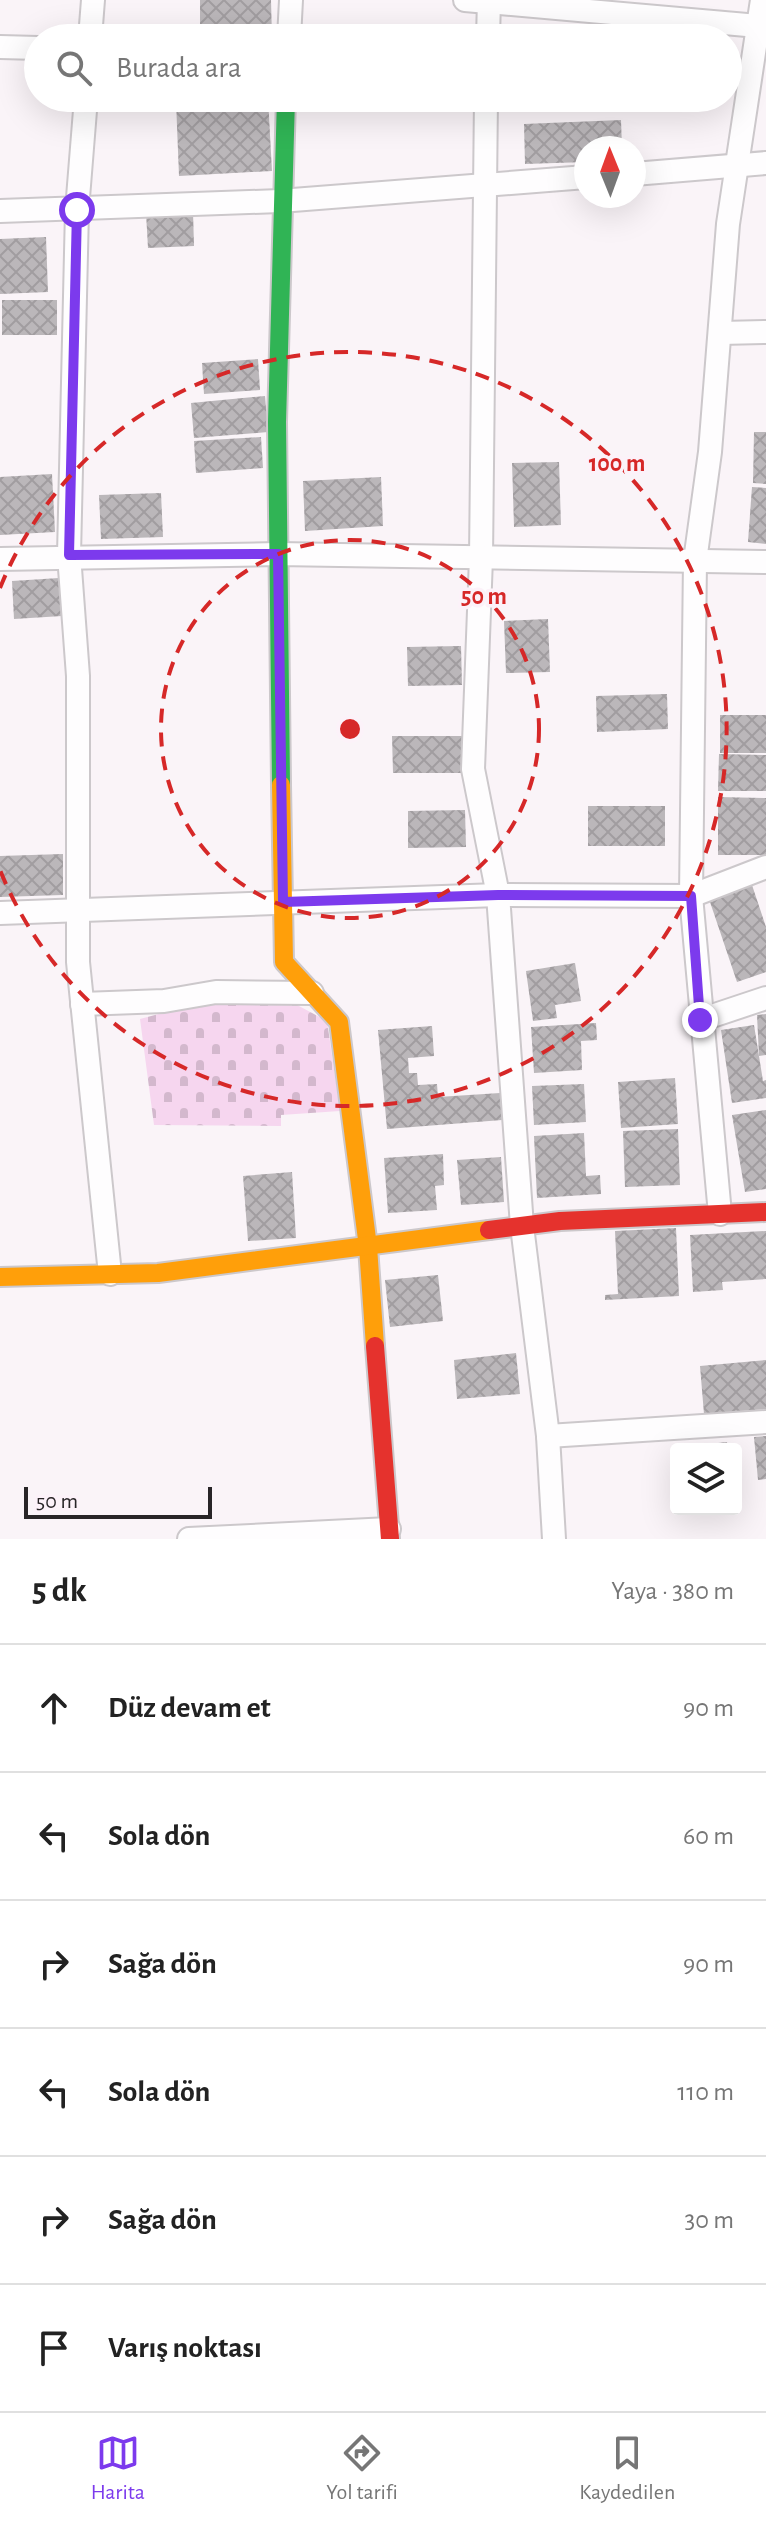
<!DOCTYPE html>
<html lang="tr">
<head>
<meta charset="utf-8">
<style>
	:root { --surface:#fff; --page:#f6f6f6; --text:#222; --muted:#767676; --line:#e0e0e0; --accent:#7c3aed }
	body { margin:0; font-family:"Alegreya Sans",sans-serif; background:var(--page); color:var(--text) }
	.controls { position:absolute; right:24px; bottom:24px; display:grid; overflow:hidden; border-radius:8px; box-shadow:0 8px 32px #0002 }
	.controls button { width:72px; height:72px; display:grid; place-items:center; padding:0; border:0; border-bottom:2px solid var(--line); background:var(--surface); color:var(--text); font:40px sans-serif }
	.compass { position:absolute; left:574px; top:136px; width:72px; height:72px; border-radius:50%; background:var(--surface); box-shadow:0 8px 32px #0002; rotate:359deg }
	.scale { position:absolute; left:24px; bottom:20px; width:188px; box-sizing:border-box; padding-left:8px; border:4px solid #282527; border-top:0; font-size:22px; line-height:28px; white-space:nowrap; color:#282527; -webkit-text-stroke:6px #fcf2f9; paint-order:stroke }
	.stop { position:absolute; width:24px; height:24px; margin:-18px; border:6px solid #7c3aed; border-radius:50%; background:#fff }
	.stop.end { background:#7c3aed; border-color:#fff; box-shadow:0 2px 8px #0008 }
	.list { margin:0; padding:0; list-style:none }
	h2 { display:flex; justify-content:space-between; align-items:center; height:104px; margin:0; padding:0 32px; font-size:34px }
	h2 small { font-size:26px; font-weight:400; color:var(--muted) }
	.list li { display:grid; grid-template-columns:52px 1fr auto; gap:24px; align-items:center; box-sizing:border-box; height:128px; padding:0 32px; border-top:2px solid var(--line) }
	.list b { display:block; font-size:30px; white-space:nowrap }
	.list em { font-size:26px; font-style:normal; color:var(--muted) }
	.icon { flex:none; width:44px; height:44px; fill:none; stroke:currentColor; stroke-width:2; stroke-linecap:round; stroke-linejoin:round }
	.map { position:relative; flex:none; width:766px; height:1539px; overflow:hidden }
	.search { position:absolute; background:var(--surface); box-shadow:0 8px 32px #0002; left:24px; right:24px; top:24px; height:88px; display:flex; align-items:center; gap:20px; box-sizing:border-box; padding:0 28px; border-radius:44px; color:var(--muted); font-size:30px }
	.sheet { height:872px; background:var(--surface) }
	nav { display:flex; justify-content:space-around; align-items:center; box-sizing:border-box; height:112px; border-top:2px solid var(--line); background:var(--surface); font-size:22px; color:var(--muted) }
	nav a { display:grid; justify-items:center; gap:4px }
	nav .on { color:var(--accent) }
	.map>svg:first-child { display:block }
</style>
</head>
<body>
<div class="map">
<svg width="766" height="1539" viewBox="0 0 766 1539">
	<defs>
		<pattern id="cemetery-stones" width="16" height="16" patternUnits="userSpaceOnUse" patternTransform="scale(2)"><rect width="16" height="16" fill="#f6d6ef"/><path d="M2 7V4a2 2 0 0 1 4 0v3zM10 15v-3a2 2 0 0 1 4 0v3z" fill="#d3b8cd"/></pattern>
		<pattern id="building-cross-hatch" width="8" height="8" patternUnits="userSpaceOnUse" patternTransform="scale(2)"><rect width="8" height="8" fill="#bbb7ba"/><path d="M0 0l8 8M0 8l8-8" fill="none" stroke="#a19da0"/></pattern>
	</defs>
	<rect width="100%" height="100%" fill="#faf4f8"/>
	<!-- cemetery -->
	<path fill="url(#cemetery-stones)" d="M222,997L284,998L327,1021L340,1111L281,1115V1126L154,1125L140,1019Z"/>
	<!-- building -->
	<g fill="url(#building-cross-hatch)">
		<path d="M200,0H271L272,38H200Z"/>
		<path d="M524,25H579L578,38H524Z"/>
		<path d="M268,98L272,171L179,176L176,101Z"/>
		<path d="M621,120L622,148H586V162L525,164L524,124Z"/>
		<path d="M193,212L194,246L148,248L146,213Z"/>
		<path d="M46,237L48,292L0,294V239Z"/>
		<rect x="2" y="300" width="55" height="35"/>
		<path d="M258,359L260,390L204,394L202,363Z"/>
		<path d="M265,396L268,432L194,438L191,403Z"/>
		<path d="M754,432H766V484L753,483Z"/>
		<path d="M261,437L263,468L196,473L194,441Z"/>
		<path d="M559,462L561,525L514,527L512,463Z"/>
		<path d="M52,474L55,532L0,535V477Z"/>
		<path d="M381,477L383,526L305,531L303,481Z"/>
		<path d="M752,487L766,488V544L748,542Z"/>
		<path d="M161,493L163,537L101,539L99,495Z"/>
		<path d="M59,578L62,616L14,619L12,581Z"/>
		<path d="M548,619L550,672L506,673L504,621Z"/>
		<path d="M461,646L462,685L408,686L407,647Z"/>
		<path d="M667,694L668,729L597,732L596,696Z"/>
		<rect x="720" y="715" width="46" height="38"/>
		<path d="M392,736H463V773H393Z"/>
		<path d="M719,754L766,755V791H718Z"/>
		<path d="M718,797L766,798V855H718Z"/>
		<rect x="588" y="806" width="77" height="40"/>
		<path d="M465,810L466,847L408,848V811Z"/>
		<path d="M63,854V895L0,897V856Z"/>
		<path d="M752,885L766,927V972L737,982L709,899Z"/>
		<path d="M575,963L581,1001L555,1005L557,1018L533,1021L526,971Z"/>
		<path d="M766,1014V1055L759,1056L757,1015Z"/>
		<path d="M596,1023L597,1040L581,1041L582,1070L534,1073L531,1027Z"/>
		<path d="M754,1025L763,1081L766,1080V1098L732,1103L721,1030Z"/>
		<path d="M432,1026L434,1056L408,1058L409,1073H417L418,1085L437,1084L438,1097L500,1093L502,1120L387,1129L378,1030Z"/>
		<path d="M675,1078L678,1124L621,1128L618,1082Z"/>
		<path d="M584,1084L586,1122L534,1125L532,1086Z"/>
		<path d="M766,1110V1189L745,1192L732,1115Z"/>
		<path d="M678,1129L680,1185L625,1187L623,1131Z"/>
		<path d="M584,1133L586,1176L600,1175L601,1194L537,1198L534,1136Z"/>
		<path d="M443,1154L444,1185L435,1186L437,1210L388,1213L384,1158Z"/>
		<path d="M501,1157L504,1202L461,1205L457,1160Z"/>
		<path d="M292,1172L296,1238L248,1241L243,1176Z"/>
		<path d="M676,1228L679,1296L605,1300V1295L618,1294L615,1231Z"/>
		<path d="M766,1231V1279L722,1282L723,1290L693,1292L690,1235Z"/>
		<path d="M438,1275L443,1321L390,1327L385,1280Z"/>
		<path d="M516,1353L520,1394L457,1399L454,1360Z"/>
		<path d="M766,1360V1409L704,1414L700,1366Z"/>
		<path d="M766,1436V1479L758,1480L754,1437Z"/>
		<path d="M727,1442L728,1449H683V1447Z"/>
	</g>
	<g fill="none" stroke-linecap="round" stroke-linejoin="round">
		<defs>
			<g id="street">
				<path d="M465,0L758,26"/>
				<path d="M90,38L93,0"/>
				<path d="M289,38L291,0"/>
				<path d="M488,38L489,0"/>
				<path d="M0,47L38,48"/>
				<path d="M86,98L77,210L69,555L78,676V962L110,1274"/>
				<path d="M486,98L481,558L473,769L498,895L522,1226L548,1436L554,1539"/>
				<path d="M634,174L766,163"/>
				<path d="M0,211L280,201L586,177"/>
				<path d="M721,333L766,332"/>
				<path d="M0,559L278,554L766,562"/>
				<path d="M0,913L498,895L691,896L766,867"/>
				<path d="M82,1004L164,1001L216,992L312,993"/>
				<path d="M700,1020L766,998"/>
				<path d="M720,1214L691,896L695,561L710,452L728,224L762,0"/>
				<path d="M548,1436L766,1422"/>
				<path d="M189,1539L389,1529"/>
			</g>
			<path id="fast" d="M281,785L277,422L286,98"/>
			<g id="slow">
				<path d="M281,785L284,962L339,1022L368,1247L375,1346"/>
				<path d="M0,1277L158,1273L489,1230"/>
			</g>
			<g id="jam">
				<path d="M489,1230L560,1221L766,1212"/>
				<path d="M375,1346L390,1539"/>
			</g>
		</defs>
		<!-- street casing -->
		<use href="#street" stroke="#ccc8cb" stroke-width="26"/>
		<!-- fast casing -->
		<use href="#fast" stroke="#ccc8cb" stroke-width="22"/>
		<!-- slow casing -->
		<use href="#slow" stroke="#ccc8cb" stroke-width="22"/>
		<!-- jam casing -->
		<use href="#jam" stroke="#ccc8cb" stroke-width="22"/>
		<!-- street -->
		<use href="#street" stroke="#fefdfe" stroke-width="22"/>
		<!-- fast -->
		<use href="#fast" stroke="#30b455" stroke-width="18"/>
		<!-- slow -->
		<use href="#slow" stroke="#ff9f0a" stroke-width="18"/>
		<!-- jam -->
		<use href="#jam" stroke="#e5322d" stroke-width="18"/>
	</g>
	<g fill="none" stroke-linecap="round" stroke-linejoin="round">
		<!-- route -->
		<path stroke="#7c3aed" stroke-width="10" d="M77,210L69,555L278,554L283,902L498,895L691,896L700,1020"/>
	</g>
	<!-- distance rings -->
	<g fill="none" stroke="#d62828" stroke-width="4" stroke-dasharray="14 10">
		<circle cx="350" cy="729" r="189"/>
		<path d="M0 588A377 377 0 1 1 0 870"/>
	</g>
	<circle cx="350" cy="729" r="12" fill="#d62828" stroke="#fcf2f9" stroke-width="4"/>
	<g font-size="24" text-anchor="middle" font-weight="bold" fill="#d62828" stroke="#fcf2f9" stroke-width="7" stroke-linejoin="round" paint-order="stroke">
		<text x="617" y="471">100 m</text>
		<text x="484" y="604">50 m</text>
	</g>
</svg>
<div class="controls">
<button><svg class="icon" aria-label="layers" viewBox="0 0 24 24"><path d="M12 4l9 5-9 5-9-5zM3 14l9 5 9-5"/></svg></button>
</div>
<svg class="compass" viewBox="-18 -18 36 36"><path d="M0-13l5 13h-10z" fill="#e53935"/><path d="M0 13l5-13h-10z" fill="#767676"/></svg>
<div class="scale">50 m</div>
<div class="stop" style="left:77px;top:210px"></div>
<div class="stop end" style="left:700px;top:1020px"></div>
<div class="search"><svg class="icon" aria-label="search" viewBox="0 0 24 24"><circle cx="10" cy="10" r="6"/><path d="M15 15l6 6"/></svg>Burada ara</div>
</div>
<section class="sheet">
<h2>5 dk<small>Yaya · 380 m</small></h2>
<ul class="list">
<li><svg class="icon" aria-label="ahead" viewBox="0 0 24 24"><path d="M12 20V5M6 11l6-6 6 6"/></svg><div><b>Düz devam et</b></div><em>90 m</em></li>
<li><svg class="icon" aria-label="left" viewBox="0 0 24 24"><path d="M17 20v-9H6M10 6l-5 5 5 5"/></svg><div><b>Sola dön</b></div><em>60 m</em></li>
<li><svg class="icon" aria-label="right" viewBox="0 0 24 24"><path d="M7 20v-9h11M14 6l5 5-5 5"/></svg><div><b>Sağa dön</b></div><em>90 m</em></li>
<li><svg class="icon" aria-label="left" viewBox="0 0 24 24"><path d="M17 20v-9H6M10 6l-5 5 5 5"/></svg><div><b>Sola dön</b></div><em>110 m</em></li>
<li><svg class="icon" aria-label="right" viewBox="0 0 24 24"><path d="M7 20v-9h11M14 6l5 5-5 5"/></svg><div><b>Sağa dön</b></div><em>30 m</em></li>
<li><svg class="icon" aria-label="arrive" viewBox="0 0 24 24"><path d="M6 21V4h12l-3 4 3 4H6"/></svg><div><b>Varış noktası</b></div></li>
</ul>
</section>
<nav>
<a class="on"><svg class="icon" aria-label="map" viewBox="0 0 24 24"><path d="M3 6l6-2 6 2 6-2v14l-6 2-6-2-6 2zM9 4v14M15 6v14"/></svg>Harita</a>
<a><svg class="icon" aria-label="directions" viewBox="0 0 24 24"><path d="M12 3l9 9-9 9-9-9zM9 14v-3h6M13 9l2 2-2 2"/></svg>Yol tarifi</a>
<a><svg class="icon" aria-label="saved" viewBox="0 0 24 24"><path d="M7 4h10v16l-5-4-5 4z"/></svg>Kaydedilen</a>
</nav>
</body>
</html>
